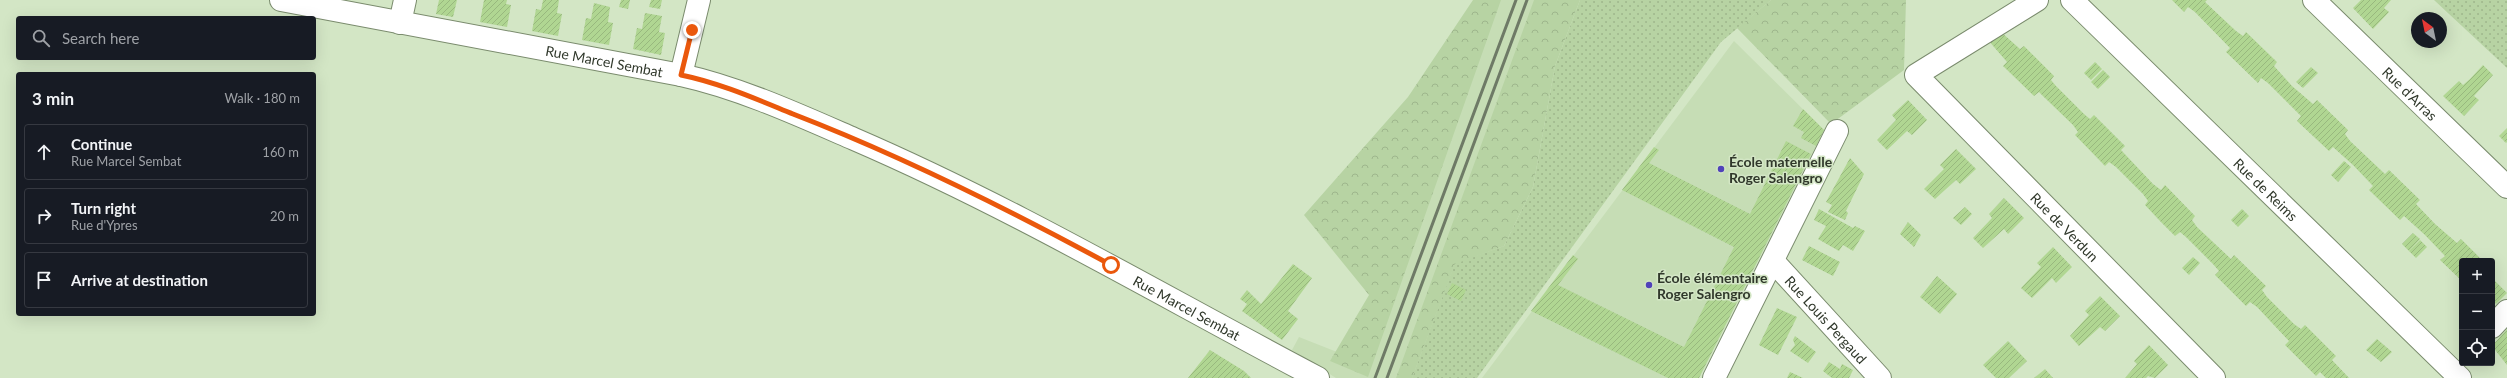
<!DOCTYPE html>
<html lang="en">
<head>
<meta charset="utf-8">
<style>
	:root { --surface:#171b24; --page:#20242c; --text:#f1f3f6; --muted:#9ea1a6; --line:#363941 }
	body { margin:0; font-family:Lato,sans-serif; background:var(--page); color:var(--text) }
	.controls { position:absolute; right:12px; bottom:12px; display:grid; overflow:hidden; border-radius:4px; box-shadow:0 4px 16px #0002 }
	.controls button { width:36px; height:36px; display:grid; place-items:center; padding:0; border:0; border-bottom:1px solid var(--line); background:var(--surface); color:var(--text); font:20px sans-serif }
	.compass { position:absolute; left:2411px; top:12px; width:36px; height:36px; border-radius:50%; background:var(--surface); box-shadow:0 4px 16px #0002; rotate:327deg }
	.stop { position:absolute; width:12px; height:12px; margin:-9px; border:3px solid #ea580c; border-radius:50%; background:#fff }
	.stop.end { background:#ea580c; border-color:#fff; box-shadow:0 1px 4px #0008 }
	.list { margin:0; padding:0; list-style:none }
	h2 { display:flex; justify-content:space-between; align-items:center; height:52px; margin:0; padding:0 16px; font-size:17px }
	h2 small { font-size:13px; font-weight:400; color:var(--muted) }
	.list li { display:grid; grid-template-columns:26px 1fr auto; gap:12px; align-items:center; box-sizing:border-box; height:56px; margin:0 8px 8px; padding:0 8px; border:1px solid var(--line); border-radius:4px }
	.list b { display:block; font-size:15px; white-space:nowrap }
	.list p { margin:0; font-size:13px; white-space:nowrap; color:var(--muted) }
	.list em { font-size:13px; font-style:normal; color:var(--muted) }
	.icon { flex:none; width:22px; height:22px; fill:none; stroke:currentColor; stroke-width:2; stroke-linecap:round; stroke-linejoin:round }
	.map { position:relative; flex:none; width:2507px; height:378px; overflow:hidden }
	.search { position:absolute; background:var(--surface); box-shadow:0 4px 16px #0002; left:16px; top:16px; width:300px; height:44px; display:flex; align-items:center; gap:10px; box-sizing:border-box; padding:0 14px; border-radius:4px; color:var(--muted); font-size:15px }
	.panel { position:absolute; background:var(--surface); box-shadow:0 4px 16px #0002; left:16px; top:72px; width:300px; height:244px; border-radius:4px }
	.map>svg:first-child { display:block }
</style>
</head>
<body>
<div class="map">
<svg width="2507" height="378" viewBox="0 0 2507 378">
	<defs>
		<pattern id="grass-dots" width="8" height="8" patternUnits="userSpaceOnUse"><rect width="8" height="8" fill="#b7d3a3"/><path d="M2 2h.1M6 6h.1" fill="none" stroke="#9eb68c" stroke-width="1.8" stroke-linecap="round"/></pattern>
		<pattern id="forest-crowns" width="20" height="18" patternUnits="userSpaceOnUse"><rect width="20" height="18" fill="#b7d3a3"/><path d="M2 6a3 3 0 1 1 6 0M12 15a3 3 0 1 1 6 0" fill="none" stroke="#9eb68c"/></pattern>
		<pattern id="building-hatch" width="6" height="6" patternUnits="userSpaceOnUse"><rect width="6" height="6" fill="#b0d692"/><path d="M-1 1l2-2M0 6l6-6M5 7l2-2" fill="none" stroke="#98b87e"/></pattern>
	</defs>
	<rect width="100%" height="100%" fill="#d3e6c5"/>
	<!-- built -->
	<g fill="#c6ddb5">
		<path d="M1485,0H1560L1478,236L1418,378H1336L1292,350L1299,337L1337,352L1349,362Z"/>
		<path d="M1734,41L1824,130L1699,378H1482Z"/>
	</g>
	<!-- grass -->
	<g fill="url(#grass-dots)">
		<path d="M1580,0H1771L1721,42L1477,378H1412L1455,263L1504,246L1533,187L1555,66Z"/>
		<path d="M2434,0H2507V68Z"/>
	</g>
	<!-- forest -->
	<g fill="url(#forest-crowns)">
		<path d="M1473,0H1501L1368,377L1330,361L1369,295L1304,215L1408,97Z"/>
		<path d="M1534,0H1580L1555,66L1533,187L1504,246L1455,264L1412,378H1396Z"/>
		<path d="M1771,0H1906L1904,70L1831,124L1737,28Z"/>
	</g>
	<!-- building -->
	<g fill="url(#building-hatch)">
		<path d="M439,0H457L453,17L436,14Z"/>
		<path d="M484,0H507L506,4L511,5L507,27L480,22Z"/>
		<path d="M543,0H559L557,13L562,14L558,36L532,31L536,9L541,10Z"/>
		<path d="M621,0H630L628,9L619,7Z"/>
		<path d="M651,0H662L660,9L649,7Z"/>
		<path d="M2172,0H2207L2205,2L2236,31L2243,36L2246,32L2277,62L2274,66L2292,86L2313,104L2317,100L2348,130L2345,134L2350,141L2385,174L2389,170L2420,200L2416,204L2435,224L2457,243L2461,239L2483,261H2462V281L2440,260L2445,256L2425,235L2404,216L2400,220L2369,190L2373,186L2353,165L2333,147L2329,151L2297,121L2301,116L2268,83L2261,78L2258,83L2226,52L2230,48L2195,12L2188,7L2184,12Z"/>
		<path d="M2361,0H2391L2384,8L2389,12L2373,29L2353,8Z"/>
		<path d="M594,3L610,7L608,22L613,23L609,45L582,40L586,18L591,19Z"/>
		<path d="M645,13L662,16L659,32L665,33L661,55L633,49L637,28L642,29Z"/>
		<path d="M2001,32L2020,49L2024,46L2054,76L2051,80L2056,86L2084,114L2090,119L2094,115L2125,146L2121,150L2153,184L2161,190L2165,185L2195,216L2192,220L2197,227L2231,259L2234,255L2266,286L2262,290L2267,297L2294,324L2301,329L2305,325L2336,356L2332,360L2349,378H2326L2320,372L2316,376L2285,345L2289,341L2257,307L2250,302L2246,306L2215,275L2219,271L2213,264L2186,237L2180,232L2175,236L2160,221L2145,205L2148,201L2143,194L2116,167L2109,162L2105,166L2075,135L2078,132L2073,125L2045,98L2039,92L2034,96L2003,66L2007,62L1988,40Z"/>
		<path d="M2095,62L2102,69L2091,80L2084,73Z"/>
		<path d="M2483,65L2493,75L2474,96L2479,100L2464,116L2443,96L2459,81L2463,85L2470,79Z"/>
		<path d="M2311,67L2318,73L2303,88L2296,82Z"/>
		<path d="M2103,70L2110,77L2098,89L2091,82Z"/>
		<path d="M1908,100L1927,120L1912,135L1907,131L1887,150L1877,140L1896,120L1892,115Z"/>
		<path d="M1803,109L1824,130L1816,146L1801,138L1804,132L1793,126Z"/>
		<path d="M2507,128V142L2506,143L2499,136Z"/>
		<path d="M1786,141L1811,154L1699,378H1668L1531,311L1573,255L1578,259L1558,285L1684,347L1734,247L1622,190L1654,147L1659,150L1649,163L1750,214Z"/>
		<path d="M1956,149L1976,169L1960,184L1956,180L1935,199L1924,189L1944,169L1940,165Z"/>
		<path d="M1850,158L1864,174L1846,211L1848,213L1845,220L1828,212L1832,205L1826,202Z"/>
		<path d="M2344,161L2351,167L2338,182L2331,175Z"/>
		<path d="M2004,198L2024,218L2008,234L2004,229L1983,248L1973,238L1992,218L1989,214Z"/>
		<path d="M1965,207L1972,214L1961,225L1953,218Z"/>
		<path d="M1819,209L1853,228L1855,226L1865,231L1853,251L1843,245L1839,251L1818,239L1826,226L1814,220Z"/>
		<path d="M2242,209L2249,216L2238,227L2231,220Z"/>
		<path d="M1908,222L1921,235L1914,247L1900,234Z"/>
		<path d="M2413,233L2420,239L2409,251L2402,244Z"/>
		<path d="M2420,240L2427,247L2416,258L2409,251Z"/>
		<path d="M1809,246L1840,262L1833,276L1802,260Z"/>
		<path d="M2053,247L2072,267L2056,283L2052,278L2032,298L2021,288L2041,267L2037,263Z"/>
		<path d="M2193,257L2200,263L2189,275L2182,268Z"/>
		<path d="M1293,264L1312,278L1288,311L1298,319L1282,340L1242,311L1247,304L1240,299L1247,290L1261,304Z"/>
		<path d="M1937,276L1957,294L1940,314L1920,297Z"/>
		<path d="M2492,278L2507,293L2496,304L2492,300Z"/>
		<path d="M1452,283L1466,290L1461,301L1447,294Z"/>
		<path d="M2100,296L2120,316L2105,331L2100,327L2079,346L2070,336L2089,315L2085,311Z"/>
		<path d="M1777,308L1797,317L1778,355L1759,345Z"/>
		<path d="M2507,329V365L2492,346Z"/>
		<path d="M1795,336L1816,352L1808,363L1790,351L1795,345L1793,340Z"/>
		<path d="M2377,339L2392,352L2381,362L2366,350Z"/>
		<path d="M2008,341L2027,361L2009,378H1996L1983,365Z"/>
		<path d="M2149,345L2168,365L2155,378L2148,376L2146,378H2125L2137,364L2134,361Z"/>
		<path d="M1210,350L1244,371L1251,378H1188Z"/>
		<path d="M1829,362L1840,369L1842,364L1853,370L1849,378H1832L1823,371Z"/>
		<path d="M2045,369L2053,378H2034L2044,370Z"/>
		<path d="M1790,372L1803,378H1787Z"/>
	</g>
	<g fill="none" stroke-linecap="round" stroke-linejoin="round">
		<defs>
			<g id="minor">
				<path id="s1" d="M281,0L681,75C740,88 799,115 854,139C1014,208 1164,297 1318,378"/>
				<path id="s2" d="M2037,0L1916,75L2214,378"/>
				<path id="s3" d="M2072,0L2460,378"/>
				<path id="s4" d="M2314,0L2507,187"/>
				<path d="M400,23L405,0"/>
				<path d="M681,75L699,0"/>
				<path id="s5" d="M1773,261L1880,378"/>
				<path d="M2492,327L2507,311"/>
				<path d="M1714,378L1837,131"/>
			</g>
		</defs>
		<!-- minor casing -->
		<use href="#minor" stroke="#7a8b6d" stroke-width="24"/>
		<!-- minor -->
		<use href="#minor" stroke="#fff" stroke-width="22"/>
		<!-- rail -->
		<g stroke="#6e7a66" stroke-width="3">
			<path d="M1375,378L1516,0"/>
			<path d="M1387,378L1527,0"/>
		</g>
	</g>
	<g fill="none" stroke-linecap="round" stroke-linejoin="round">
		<!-- route -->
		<path stroke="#ea580c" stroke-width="5" d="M692,30L681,75C720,83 756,99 793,114C902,156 1008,209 1111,265"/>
	</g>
	<!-- markers -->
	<g fill="#5042b9" stroke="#d3e6c5" stroke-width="1.5">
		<circle cx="1721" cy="169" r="4"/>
		<circle cx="1649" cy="285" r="4"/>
	</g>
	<g text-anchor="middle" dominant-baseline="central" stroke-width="3" stroke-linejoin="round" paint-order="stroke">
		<!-- street labels -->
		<g font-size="14" fill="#30382b" stroke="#d3e6c5">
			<text stroke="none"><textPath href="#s1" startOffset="329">Rue Marcel Sembat</textPath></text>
			<text stroke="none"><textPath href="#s4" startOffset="134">Rue d'Arras</textPath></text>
			<text stroke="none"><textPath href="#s3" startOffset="271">Rue de Reims</textPath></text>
			<text stroke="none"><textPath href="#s2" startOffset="355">Rue de Verdun</textPath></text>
			<text stroke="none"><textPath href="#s1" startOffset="965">Rue Marcel Sembat</textPath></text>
			<text stroke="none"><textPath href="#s5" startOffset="79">Rue Louis Pergaud</textPath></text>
		</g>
		<!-- poi labels -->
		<g font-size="14" font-weight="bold" fill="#30382b" stroke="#d3e6c5" text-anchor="start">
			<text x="1729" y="161">École maternelle<tspan x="1729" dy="16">Roger Salengro</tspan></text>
			<text x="1657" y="277">École élémentaire<tspan x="1657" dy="16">Roger Salengro</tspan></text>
		</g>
	</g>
</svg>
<div class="controls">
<button>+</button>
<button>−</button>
<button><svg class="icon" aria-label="locate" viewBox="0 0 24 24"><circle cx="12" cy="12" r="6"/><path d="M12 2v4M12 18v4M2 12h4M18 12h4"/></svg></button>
</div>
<svg class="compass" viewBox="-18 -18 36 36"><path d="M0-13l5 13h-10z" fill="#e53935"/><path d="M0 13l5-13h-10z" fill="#9ea1a6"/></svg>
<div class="stop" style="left:1111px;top:265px"></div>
<div class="stop end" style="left:692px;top:30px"></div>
<div class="search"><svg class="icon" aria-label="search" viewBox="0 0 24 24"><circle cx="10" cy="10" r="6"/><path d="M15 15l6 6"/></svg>Search here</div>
<section class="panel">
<h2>3 min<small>Walk · 180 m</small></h2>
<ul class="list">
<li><svg class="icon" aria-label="ahead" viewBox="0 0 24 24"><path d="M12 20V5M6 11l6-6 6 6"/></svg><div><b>Continue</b><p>Rue Marcel Sembat</p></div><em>160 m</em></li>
<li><svg class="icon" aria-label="right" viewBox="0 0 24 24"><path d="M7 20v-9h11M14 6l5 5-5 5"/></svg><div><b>Turn right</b><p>Rue d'Ypres</p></div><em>20 m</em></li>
<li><svg class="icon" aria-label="arrive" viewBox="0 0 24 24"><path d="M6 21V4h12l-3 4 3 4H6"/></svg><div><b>Arrive at destination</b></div></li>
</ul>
</section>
</div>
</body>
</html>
